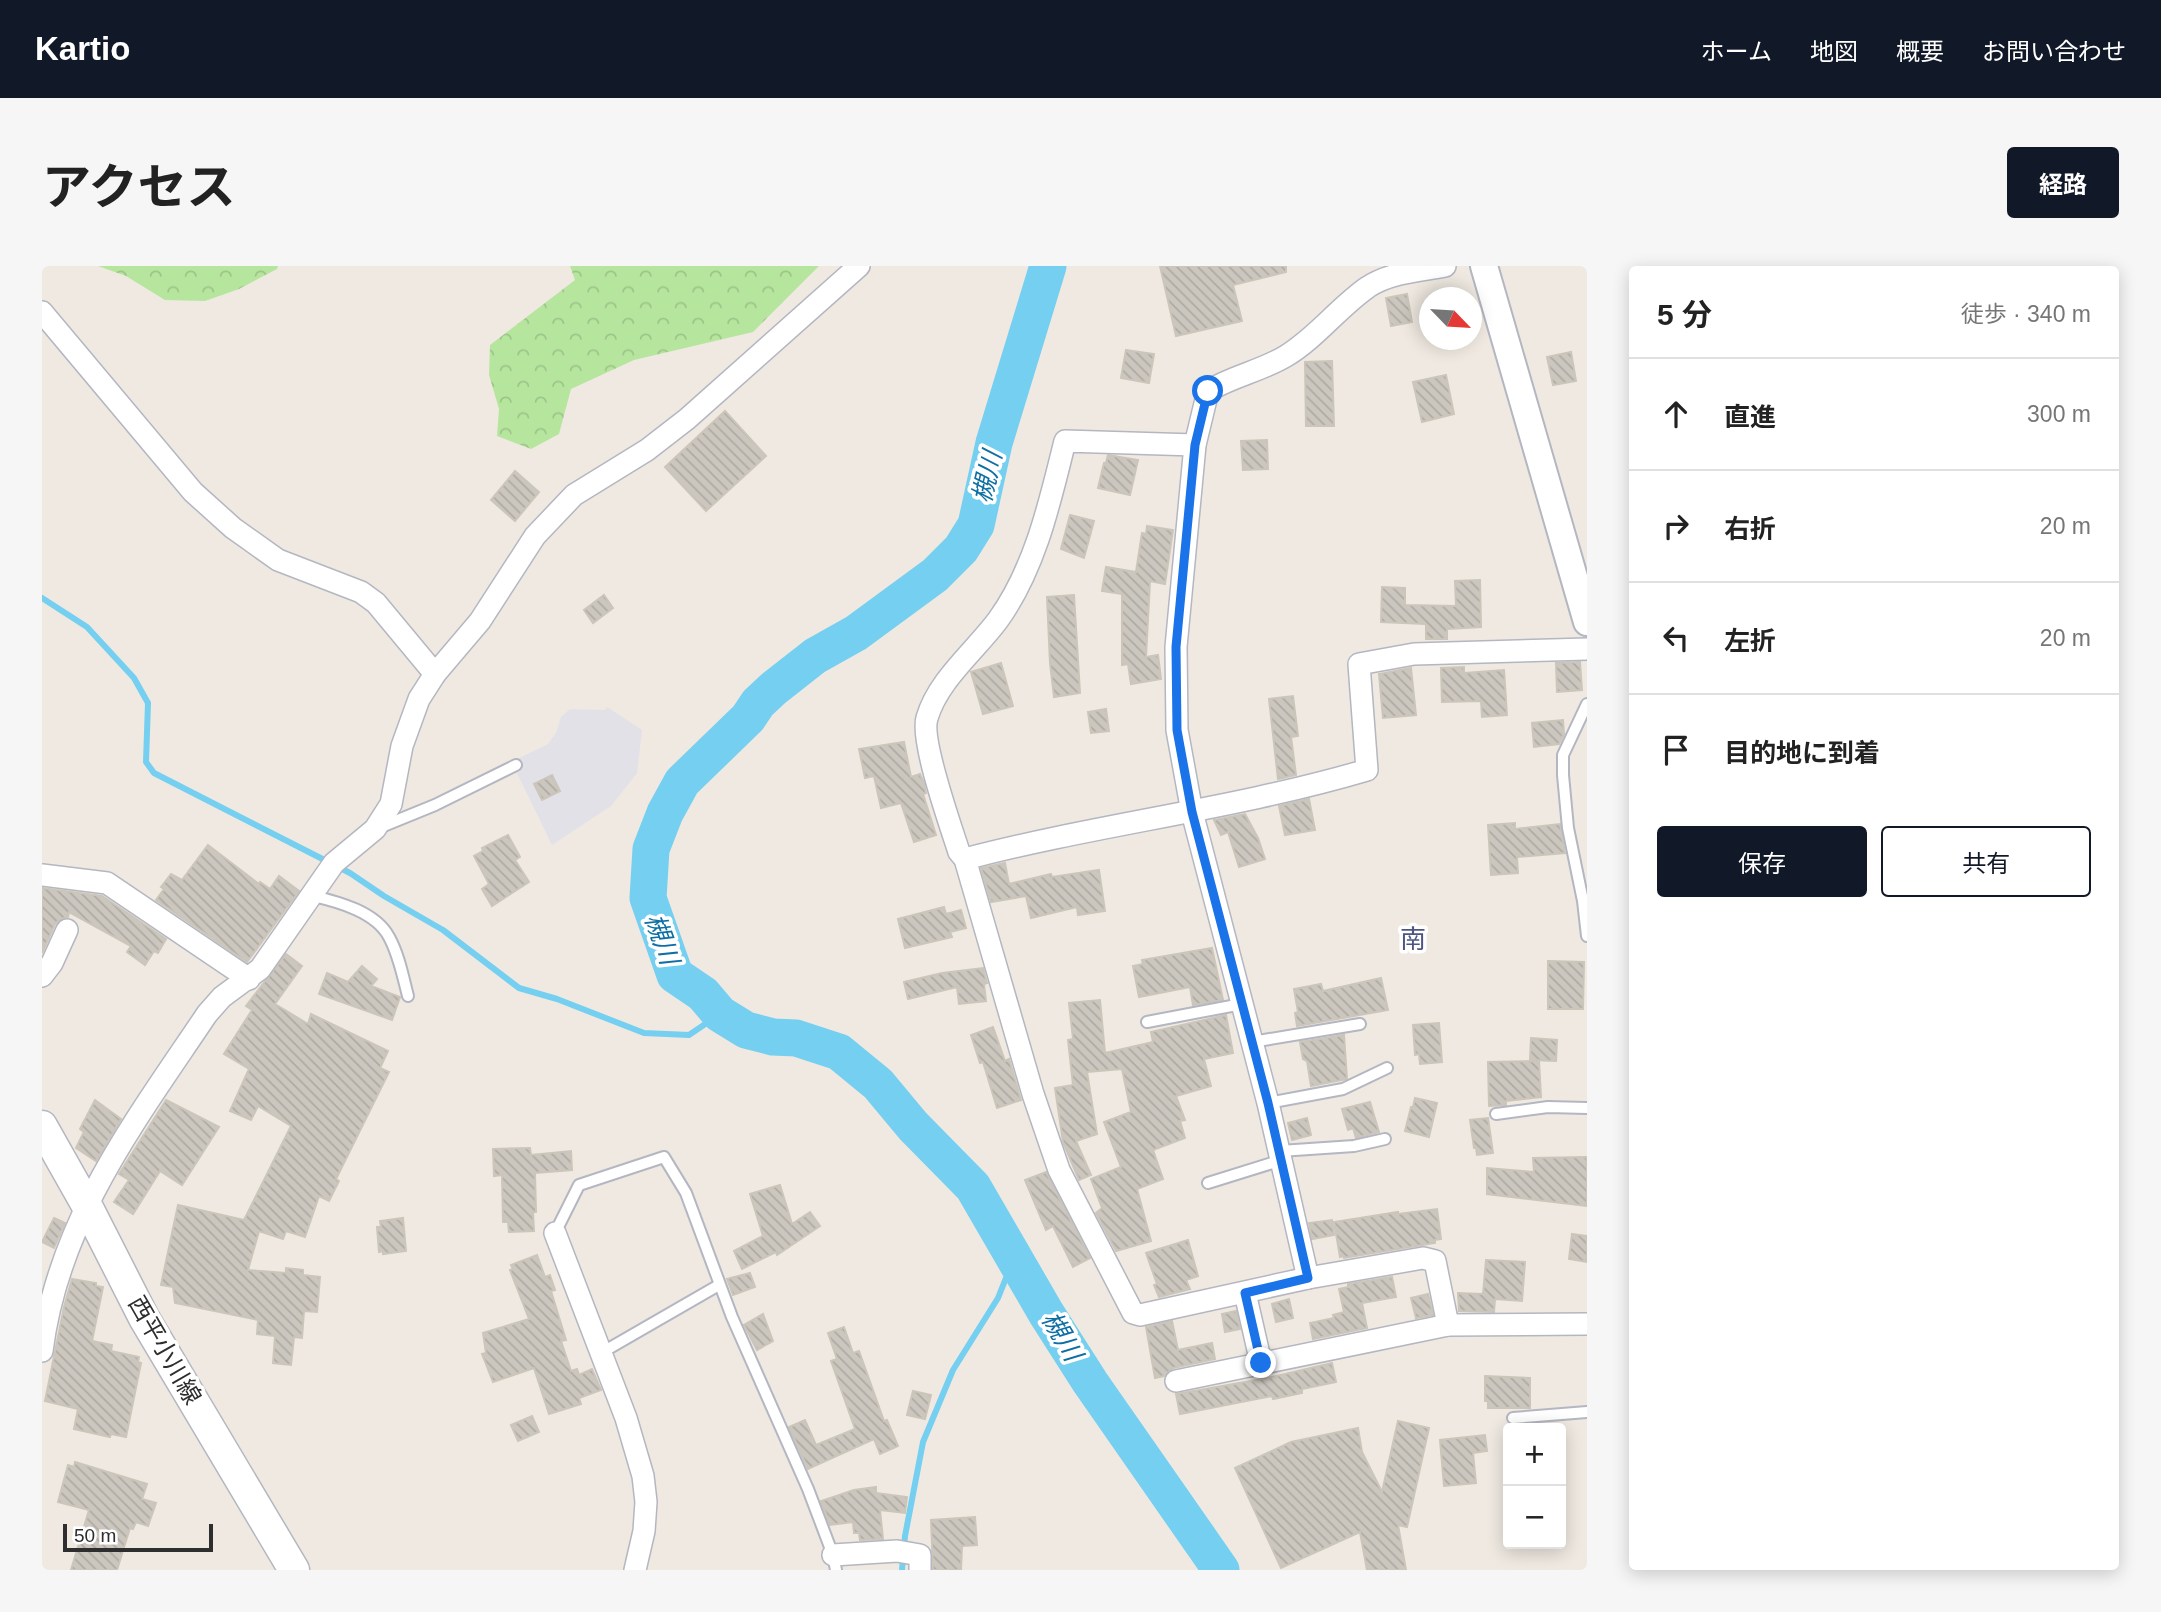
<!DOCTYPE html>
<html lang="ja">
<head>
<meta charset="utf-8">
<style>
	:root { --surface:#fff; --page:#f6f6f6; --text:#222; --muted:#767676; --line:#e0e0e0; --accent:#111827 }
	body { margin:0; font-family:Helvetica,"Noto Sans JP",sans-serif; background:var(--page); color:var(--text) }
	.controls { position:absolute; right:21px; bottom:21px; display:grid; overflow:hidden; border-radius:7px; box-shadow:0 4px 18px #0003 }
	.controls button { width:63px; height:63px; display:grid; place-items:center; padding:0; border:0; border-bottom:2px solid var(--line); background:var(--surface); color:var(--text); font:35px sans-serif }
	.compass { position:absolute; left:1377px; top:21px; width:63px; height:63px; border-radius:50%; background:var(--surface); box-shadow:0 4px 18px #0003; rotate:115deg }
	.scale { position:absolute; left:21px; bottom:18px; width:150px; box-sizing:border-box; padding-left:7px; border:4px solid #2e2e2e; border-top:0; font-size:19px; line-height:24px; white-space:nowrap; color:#2e2e2e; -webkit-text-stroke:5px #fff; paint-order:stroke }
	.stop { position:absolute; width:21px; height:21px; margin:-16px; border:5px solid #1a73e8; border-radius:50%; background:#fff }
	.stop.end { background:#1a73e8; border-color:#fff; box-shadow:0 2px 7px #0008 }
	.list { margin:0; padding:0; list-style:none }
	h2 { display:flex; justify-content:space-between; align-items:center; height:91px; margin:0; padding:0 28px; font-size:30px }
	h2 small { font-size:23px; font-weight:400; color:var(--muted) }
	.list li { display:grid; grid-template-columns:46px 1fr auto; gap:21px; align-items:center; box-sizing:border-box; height:112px; padding:0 28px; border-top:2px solid var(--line) }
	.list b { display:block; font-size:26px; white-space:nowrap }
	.list em { font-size:23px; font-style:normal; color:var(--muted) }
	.actions { display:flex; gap:14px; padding:21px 28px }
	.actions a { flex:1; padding:16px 0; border:2px solid var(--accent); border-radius:7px; text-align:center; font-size:24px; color:var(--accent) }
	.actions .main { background:var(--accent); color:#fff }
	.icon { flex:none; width:38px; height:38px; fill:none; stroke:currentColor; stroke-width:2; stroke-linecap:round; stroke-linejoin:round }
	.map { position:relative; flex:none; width:1545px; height:1304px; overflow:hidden; border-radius:7px }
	header { display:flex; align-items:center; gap:42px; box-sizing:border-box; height:98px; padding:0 35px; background:var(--accent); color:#fff }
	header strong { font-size:33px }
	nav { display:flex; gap:38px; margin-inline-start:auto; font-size:24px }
	.intro { display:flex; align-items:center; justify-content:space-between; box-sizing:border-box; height:168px; padding:0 42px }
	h1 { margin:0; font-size:49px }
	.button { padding:18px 32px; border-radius:7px; background:var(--accent); color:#fff; font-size:24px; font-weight:700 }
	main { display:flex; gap:42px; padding:0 42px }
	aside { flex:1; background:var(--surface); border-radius:7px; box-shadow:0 4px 18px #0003 }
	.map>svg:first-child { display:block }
</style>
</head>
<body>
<header>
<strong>Kartio</strong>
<nav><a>ホーム</a><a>地図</a><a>概要</a><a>お問い合わせ</a></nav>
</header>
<div class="intro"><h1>アクセス</h1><a class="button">経路</a></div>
<main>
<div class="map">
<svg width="1545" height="1304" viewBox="0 0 1545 1304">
	<defs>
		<pattern id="forest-crowns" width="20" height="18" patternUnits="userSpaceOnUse" patternTransform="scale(1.75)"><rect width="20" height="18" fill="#b6e59e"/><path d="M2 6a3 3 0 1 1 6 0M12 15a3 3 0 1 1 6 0" fill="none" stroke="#9dc588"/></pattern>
		<pattern id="building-back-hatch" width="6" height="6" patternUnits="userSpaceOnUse" patternTransform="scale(1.75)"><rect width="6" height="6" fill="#cbc7bf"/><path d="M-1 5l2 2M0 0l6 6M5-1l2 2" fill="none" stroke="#afaba4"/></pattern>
	</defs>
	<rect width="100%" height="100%" fill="#efe9e1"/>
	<!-- industrial -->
	<path fill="#e3e1e8" d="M565,441L600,464L595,507L569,540L510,579L475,507L479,505L475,493L506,478L514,467L519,451L528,443L563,444Z"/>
	<!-- forest -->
	<g fill="url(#forest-crowns)">
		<path d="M56,0H236L235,3L197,23L163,35L123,34L84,10Z"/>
		<path d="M528,0H777L711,66L592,94L529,123L517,168L489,183L455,170L457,143L447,109L448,79L533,14Z"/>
	</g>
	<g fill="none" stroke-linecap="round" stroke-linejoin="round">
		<!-- stream -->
		<g stroke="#75cff0" stroke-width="6">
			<path d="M0,332L45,361L92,412L106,437L104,496L112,507L308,607L342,630L401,664L477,722L515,733L602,767L647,769L678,748"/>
			<path d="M860,1304L863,1270L881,1176L911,1104L956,1032L972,992"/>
		</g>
		<!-- river -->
		<path stroke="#75cff0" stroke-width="37" d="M1006,0L952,177L934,259L919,283L893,309L814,367L773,390L731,423L716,437L706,452L640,516L623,547L609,583L606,632L633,709L661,728L678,748L704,764L731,771L754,772L797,786L836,818L871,860L931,921L1004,1047L1048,1116L1179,1304"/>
	</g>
	<!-- building -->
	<g fill="url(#building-back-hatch)" stroke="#cbc5ba" stroke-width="2">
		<path d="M1118,0H1244V6L1191,19L1200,55L1134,70Z"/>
		<path d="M1365,28L1370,56L1349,60L1344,32Z"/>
		<path d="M1084,84L1112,88L1107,117L1079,112Z"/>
		<path d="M1529,86L1534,115L1511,119L1505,91Z"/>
		<path d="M1290,95L1292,160H1264L1263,96Z"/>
		<path d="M1404,109L1412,148L1380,156L1371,116Z"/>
		<path d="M683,145L724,190L664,245L623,201Z"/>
		<path d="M1225,174L1226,203L1201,204L1199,175Z"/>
		<path d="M1066,189L1096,194L1088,229L1056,222L1062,197H1064Z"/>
		<path d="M473,205L497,226L473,255L449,234Z"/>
		<path d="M1028,249L1052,255L1042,292L1019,283Z"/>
		<path d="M1105,260L1131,264L1123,318L1108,315L1104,391L1116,389L1119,413L1089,418L1086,398L1080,399V328L1060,325L1064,301L1094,306L1100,267L1104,268Z"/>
		<path d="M1438,314L1439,361L1405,363V373H1384V358L1339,356L1340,321L1363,322V339L1414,340L1413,315Z"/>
		<path d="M562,329L571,342L551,357L542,344Z"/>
		<path d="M1032,329L1038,427L1012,431L1008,397L1005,331Z"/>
		<path d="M1538,396L1540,424L1515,426L1514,397Z"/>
		<path d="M959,397L971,440L941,448L929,406Z"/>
		<path d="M1422,401V407L1462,404L1465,449L1440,451L1439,435L1400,436L1399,402Z"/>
		<path d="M1369,402L1374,449L1341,452L1337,408Z"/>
		<path d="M1251,430L1256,470L1249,471L1254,509L1236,513L1227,433Z"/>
		<path d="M1064,443L1067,465L1049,467L1046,446Z"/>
		<path d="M1521,454L1522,468L1517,478L1492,481L1490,457Z"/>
		<path d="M862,476L869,511L878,508L882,517L884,527L881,528L894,569L872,576L859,537L839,542L832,510L823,512L817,483Z"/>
		<path d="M510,509L518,525L500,534L492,518Z"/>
		<path d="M1267,533L1273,564L1243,569L1237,540Z"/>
		<path d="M1203,548L1216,572L1223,593L1197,601L1186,566L1179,569L1172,554Z"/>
		<path d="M1473,557V563L1518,558L1523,587L1475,591L1476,607L1449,609L1446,559Z"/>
		<path d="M466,569L478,591L473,594L487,616L450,640L440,623L447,618L432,590L441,585L440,582Z"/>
		<path d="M166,579L217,618L218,616L228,623L237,610L257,625L205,696L114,634L122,623L119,621L129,608L140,614Z"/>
		<path d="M963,597L967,618L1009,608L1010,611L1057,604L1063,645L1036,649L1035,641L989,652L984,630L949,636L939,602Z"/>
		<path d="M0,622L60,630L124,673L116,687L112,685L103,699L85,686L89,680L27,646L26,651L18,653L13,658L0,687Z"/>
		<path d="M902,641L904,648L919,644L924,662L908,666L910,671L863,682L856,653Z"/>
		<path d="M1170,682L1181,734L1151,739L1148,721L1097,731L1091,700L1101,698L1100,694Z"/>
		<path d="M244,688L260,700L233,738L266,758L269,748L346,785L338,802L347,806L294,913L297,915L287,935L277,930L263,971L244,965L241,973L217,965L206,1004L244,1007V1002L261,1004V1009L278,1011L275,1046L262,1045L260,1072L252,1071L249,1099L231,1097L233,1070L215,1068L216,1054L133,1037L131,1021L119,1019L136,939L202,954L249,860L216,840L209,854L188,845L207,803L182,788L210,744L204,740Z"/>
		<path d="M1506,695L1542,696L1541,743H1506Z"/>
		<path d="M320,700L335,713L329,720L358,731L350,754L277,728L285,707L306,716Z"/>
		<path d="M941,702L945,717L942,718L944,735L917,738L915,721L866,733L862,716L900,707Z"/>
		<path d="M1339,712L1346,744L1255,760L1253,747L1256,746L1252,723L1279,718L1281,725Z"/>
		<path d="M1058,734L1063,787L1111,776L1109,766L1184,749L1191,787L1162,793L1169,820L1134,830L1143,854L1138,855L1143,872L1111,884L1121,913L1095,923L1109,975L1074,985L1054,947L1060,942L1049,913L1079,901L1062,856L1089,846L1080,803L1045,806L1055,868L1034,875L1049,909L1037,914L1021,876L1013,822L1031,819L1026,774L1031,773L1027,737Z"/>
		<path d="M1397,757L1400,796L1378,798L1377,788L1373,789L1371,759Z"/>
		<path d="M951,761L963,795L967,793L979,834L955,842L941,796L938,797L929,769Z"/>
		<path d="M1302,769L1305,813L1269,820L1265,795L1261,793L1258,776Z"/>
		<path d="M1489,772L1515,774L1514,795L1488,794Z"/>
		<path d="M1497,795L1499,831L1464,835V839L1447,840L1446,796Z"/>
		<path d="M1373,832L1395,837L1387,871L1363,865L1369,841H1371Z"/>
		<path d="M53,834L79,853L54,895L34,882L42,866L38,863Z"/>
		<path d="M124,834L177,861L140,919L118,905L91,948L72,936L87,914L77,908Z"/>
		<path d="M1328,836L1337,866L1314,872L1311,862L1306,864L1300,843Z"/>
		<path d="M1265,852L1269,869L1250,874L1246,857Z"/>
		<path d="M1446,852L1451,887L1435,889L1434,882H1432L1428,854Z"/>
		<path d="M488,882L489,889L529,885L530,904L493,907L494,946H491L492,965L467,966L466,956H461L460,909L452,910L451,883Z"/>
		<path d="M1545,891V940L1445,928V902L1492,906L1491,892Z"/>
		<path d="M1004,906L1048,992L1031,1001L1011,960L1004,964L983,914Z"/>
		<path d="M738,919L750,958L768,946L778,960L735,989L734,986L700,1003L692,985L721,970L708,928Z"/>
		<path d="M1395,943L1399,973L1393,974V977L1302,992L1301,990L1298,991L1292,956L1356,946V948Z"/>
		<path d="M12,952L23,957L12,982L0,976Z"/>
		<path d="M361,952L364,985L341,988V985L337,986L335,961H339L338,955Z"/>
		<path d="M1290,954L1292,969L1270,973L1267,957Z"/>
		<path d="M1530,968L1545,970V996L1527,993Z"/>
		<path d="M1146,974L1156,1010L1144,1014L1148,1023L1117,1031L1112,1019L1115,1018L1104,987Z"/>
		<path d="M495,989L503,1011L508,1009L513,1024L509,1025L524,1074L519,1075L529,1105L535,1103L537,1109L550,1103L559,1124L537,1132L539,1138L507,1148L492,1102L451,1116L440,1088L444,1087L441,1067L487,1053L468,1004L471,1003L469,999Z"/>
		<path d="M1444,994L1483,996L1480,1035L1453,1033L1452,1046L1417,1045L1416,1027L1441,1028Z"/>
		<path d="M708,1007L713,1021L691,1029L685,1013Z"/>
		<path d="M1350,1011L1354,1031L1320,1037L1325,1062L1271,1073L1268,1057L1292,1052L1291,1049L1302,1046L1297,1023L1306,1021V1018Z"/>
		<path d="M30,1013L54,1017V1020L61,1021L50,1075L70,1079L69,1085L97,1091L96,1096L99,1097L84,1171L69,1168L68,1171L32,1163L36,1143L3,1135L22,1041Z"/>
		<path d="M1386,1028L1391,1049L1374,1052L1369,1032Z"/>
		<path d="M1247,1033L1251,1052L1234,1056L1230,1038Z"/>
		<path d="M1194,1045L1198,1063L1183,1066L1180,1048Z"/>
		<path d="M721,1048L731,1075L715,1084L702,1059Z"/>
		<path d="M1130,1055L1136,1084L1170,1077L1173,1093L1131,1102L1122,1110L1113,1112L1104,1061Z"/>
		<path d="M802,1061L811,1087L817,1085L842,1155L845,1154L856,1180L838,1188L832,1173L766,1203L747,1161L763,1154L774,1179L813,1163L789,1095L795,1093L786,1067Z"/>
		<path d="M1290,1097L1294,1116L1260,1123V1127L1231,1133L1230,1130L1138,1148L1134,1128L1226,1112Z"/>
		<path d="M1443,1110L1488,1112V1142H1446V1135H1443Z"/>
		<path d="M871,1125L889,1129L883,1153L865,1149Z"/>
		<path d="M490,1150L497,1166L476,1175L469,1159Z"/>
		<path d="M1356,1155L1387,1162L1365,1261L1356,1259L1364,1304H1325L1318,1266L1239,1302L1193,1202L1249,1176L1316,1162L1320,1186L1340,1226Z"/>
		<path d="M1443,1169L1445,1185L1431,1187L1434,1217L1402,1220L1398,1174Z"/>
		<path d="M33,1196L105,1218L100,1233L114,1237L106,1260L94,1256L91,1263L88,1262L75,1304H29L47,1244L16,1236L26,1199L32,1201Z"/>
		<path d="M834,1221V1227L865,1231L863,1247L838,1244L841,1273L818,1274L817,1267H812L811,1256L788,1259L779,1235L812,1224Z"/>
		<path d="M933,1251L935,1279L920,1280L919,1304H891L889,1254Z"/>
	</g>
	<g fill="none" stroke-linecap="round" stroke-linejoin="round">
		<defs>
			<g id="service">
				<path d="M1545,438L1521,489V509L1526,562L1541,635L1545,670"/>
				<path d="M339,561L393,539L474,499"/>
				<path d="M271,630C297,636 334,646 347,671C357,689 361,711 366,730"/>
				<path d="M1105,756L1200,738"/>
				<path d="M1210,776L1318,758"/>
				<path d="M1226,837L1301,823L1345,802"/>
				<path d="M1454,848L1506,841L1545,842"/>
				<path d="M1238,885L1312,880L1343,873"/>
				<path d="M1166,917L1240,894"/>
				<path d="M513,967L537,919L622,891L644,927L690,1051L766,1223L791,1289L794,1304"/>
				<path d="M559,1087L677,1019"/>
				<path d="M1471,1152L1545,1146"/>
			</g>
			<g id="minor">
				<path d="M0,46L151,226L191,262L236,294L319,326L334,337L393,408"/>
				<path d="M1153,179L1023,175C1008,236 993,303 956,354C933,385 896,414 885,452C878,474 909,561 917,586L923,593L991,828L1017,904L1091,1047L1098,1049L1266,1012L1381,992L1393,995L1406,1059"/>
				<path d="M923,593C1056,558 1193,543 1325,504L1317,398L1372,388L1545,383"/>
				<path d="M0,609L65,617L207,713"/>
				<path d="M0,710L10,697L25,664"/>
				<path d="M513,967L584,1152L601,1210L604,1236L602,1265L593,1304"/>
				<path d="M1266,1012L1226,837L1150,546L1135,464L1134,381L1153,179L1166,125C1191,110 1219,105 1244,90C1274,72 1297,41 1326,21C1349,6 1378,5 1403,0"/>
				<path d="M1203,1027L1219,1097"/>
				<path d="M0,1085C16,955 94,854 165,748L180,731L218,703L292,597L333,563L349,538L360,480L377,433L393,408L438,355L493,270L532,229L605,184L645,153L817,0"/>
				<path d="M1134,1115L1406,1059L1545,1058"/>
				<path d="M791,1289L855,1285L878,1289V1304"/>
			</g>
			<path id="tertiary" d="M1442,0L1545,356"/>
			<path id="secondary" d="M0,860L44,938L102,1052L252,1304"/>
		</defs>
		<!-- service casing -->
		<use href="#service" stroke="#b4b7c1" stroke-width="14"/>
		<!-- minor casing -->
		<use href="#minor" stroke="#b4b7c1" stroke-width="24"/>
		<!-- tertiary casing -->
		<use href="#tertiary" stroke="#b4b7c1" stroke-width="30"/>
		<!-- secondary casing -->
		<use href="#secondary" stroke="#b4b7c1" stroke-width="33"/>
		<!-- service -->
		<use href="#service" stroke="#fff" stroke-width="10"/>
		<!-- minor -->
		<use href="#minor" stroke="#fff" stroke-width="21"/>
		<!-- tertiary -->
		<use href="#tertiary" stroke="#fff" stroke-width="26"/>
		<!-- secondary -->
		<use href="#secondary" stroke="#fff" stroke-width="30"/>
	</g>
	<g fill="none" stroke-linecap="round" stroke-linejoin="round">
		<!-- route -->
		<path stroke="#1a73e8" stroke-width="9" d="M1166,125L1153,179L1134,381L1135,464L1150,546L1226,837L1266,1012L1203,1027L1219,1097"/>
	</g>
	<g text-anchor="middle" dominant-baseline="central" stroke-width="7" stroke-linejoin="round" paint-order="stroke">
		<!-- street labels -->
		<g font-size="24" fill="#2e2e2e" stroke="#fff">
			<text transform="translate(123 1084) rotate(60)">西平小川線</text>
		</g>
		<!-- water labels -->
		<g font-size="26" font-style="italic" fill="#0d6fa3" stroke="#fff">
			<text transform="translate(945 211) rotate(-77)">槻川</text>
			<text transform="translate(620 673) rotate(70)">槻川</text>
			<text transform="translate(1020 1070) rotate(59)">槻川</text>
		</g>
		<!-- neighbourhood labels -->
		<g font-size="26" fill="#4d5680" stroke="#fff">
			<text x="1371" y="673">南</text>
		</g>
	</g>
</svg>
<div class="controls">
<button>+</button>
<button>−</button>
</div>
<svg class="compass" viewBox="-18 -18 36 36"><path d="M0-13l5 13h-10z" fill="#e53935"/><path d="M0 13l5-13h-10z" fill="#767676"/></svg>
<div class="scale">50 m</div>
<div class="stop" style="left:1166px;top:125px"></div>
<div class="stop end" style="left:1219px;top:1097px"></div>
</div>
<aside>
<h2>5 分<small>徒歩 · 340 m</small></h2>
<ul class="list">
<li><svg class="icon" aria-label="ahead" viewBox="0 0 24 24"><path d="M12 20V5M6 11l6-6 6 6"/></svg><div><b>直進</b></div><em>300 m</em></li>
<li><svg class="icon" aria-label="right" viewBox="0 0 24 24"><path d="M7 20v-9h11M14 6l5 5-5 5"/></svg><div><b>右折</b></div><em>20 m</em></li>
<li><svg class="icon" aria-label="left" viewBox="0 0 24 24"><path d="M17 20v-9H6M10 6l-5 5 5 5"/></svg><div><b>左折</b></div><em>20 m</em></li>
<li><svg class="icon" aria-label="arrive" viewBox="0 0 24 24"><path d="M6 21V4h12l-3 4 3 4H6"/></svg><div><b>目的地に到着</b></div></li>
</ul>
<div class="actions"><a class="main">保存</a><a>共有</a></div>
</aside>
</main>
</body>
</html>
